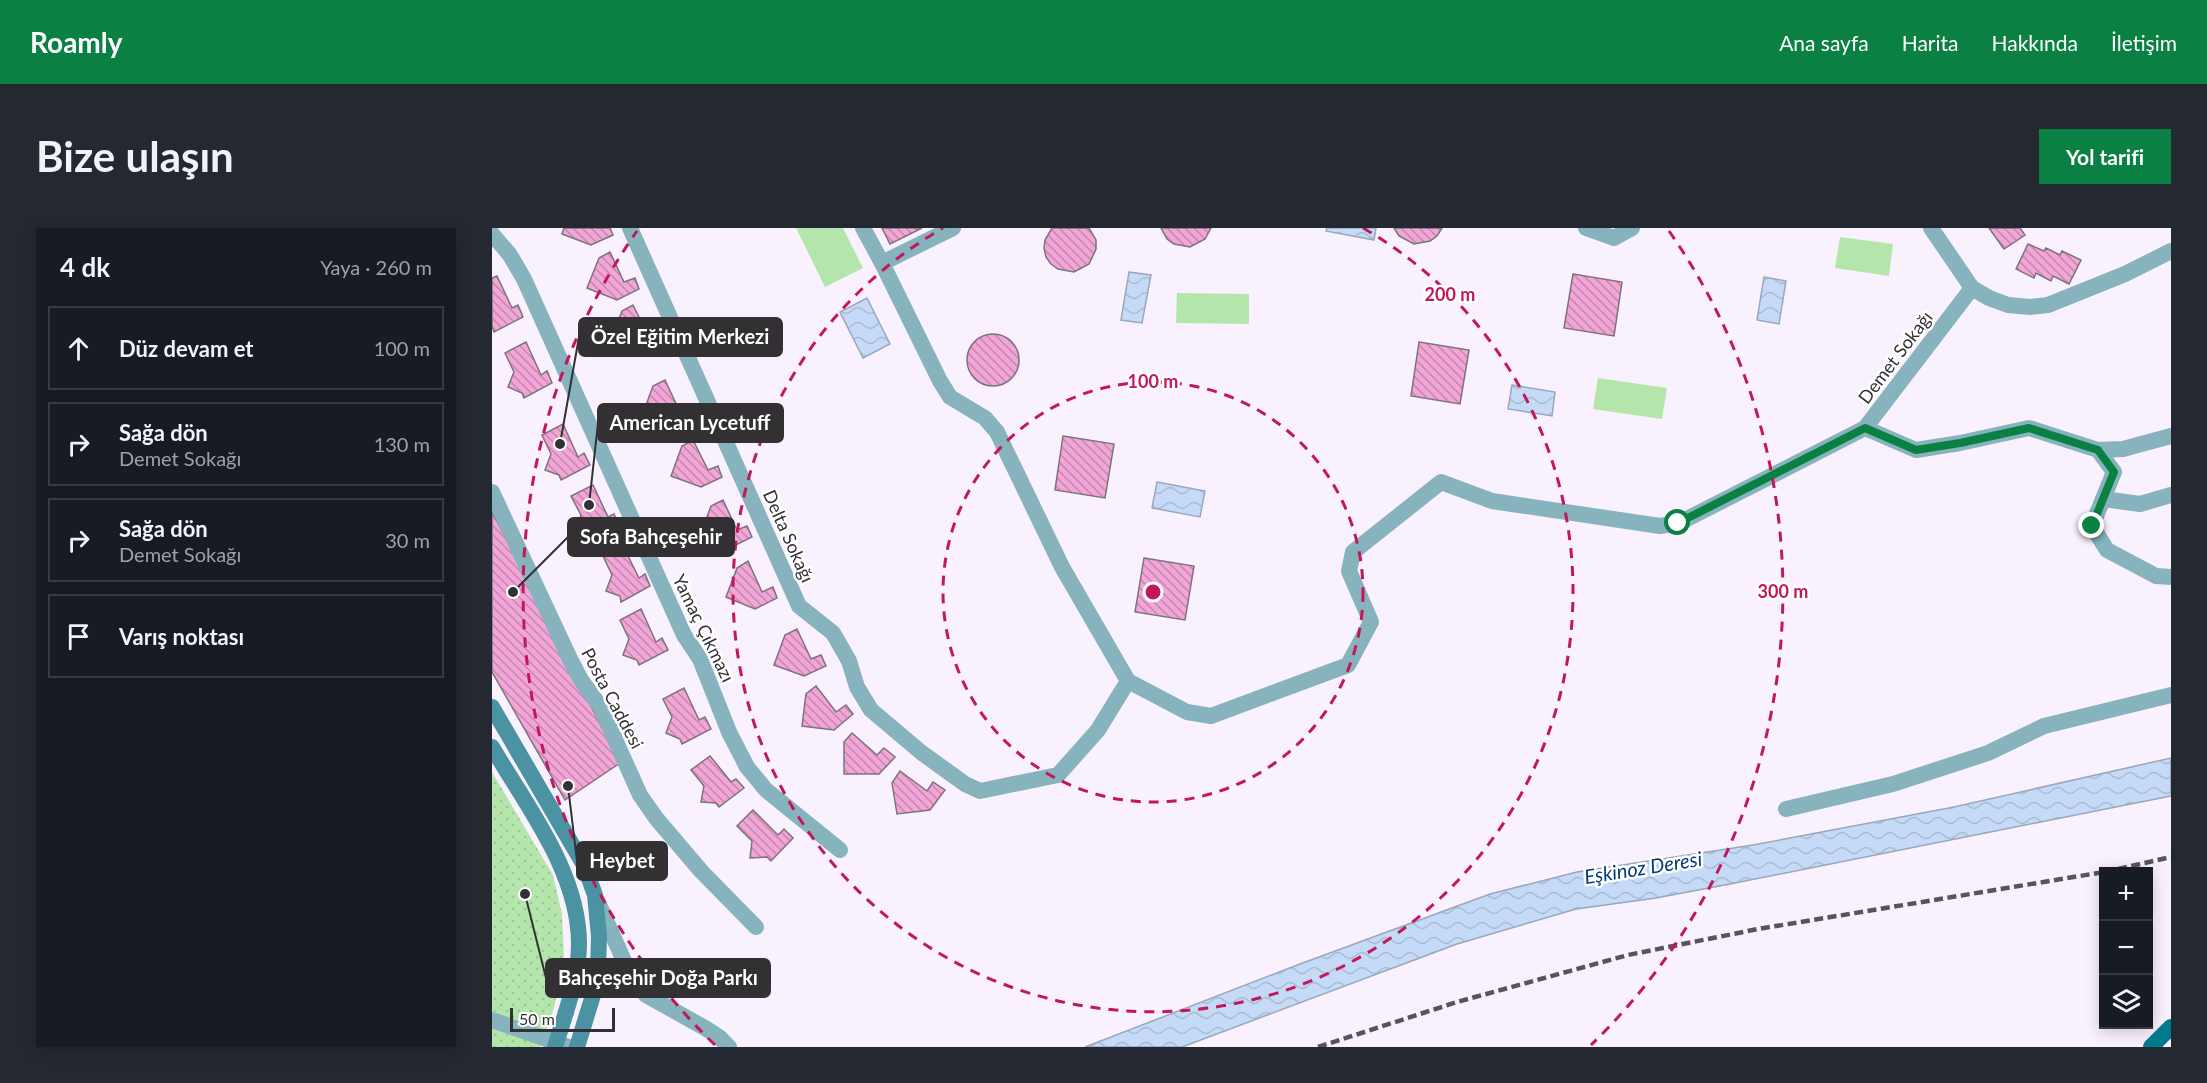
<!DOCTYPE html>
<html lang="tr">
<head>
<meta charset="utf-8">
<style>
	:root { --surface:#171b24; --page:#242831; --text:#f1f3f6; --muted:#9ea1a6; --line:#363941; --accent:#0b8043 }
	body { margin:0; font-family:Lato,sans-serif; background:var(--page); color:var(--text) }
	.controls { position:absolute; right:18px; bottom:18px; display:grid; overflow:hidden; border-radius:0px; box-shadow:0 3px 15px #0003 }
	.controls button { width:54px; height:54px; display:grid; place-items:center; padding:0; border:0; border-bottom:2px solid var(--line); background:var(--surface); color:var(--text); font:30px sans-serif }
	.scale { position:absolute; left:18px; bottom:15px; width:105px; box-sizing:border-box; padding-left:6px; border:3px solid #333034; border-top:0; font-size:16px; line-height:21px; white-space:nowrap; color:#333034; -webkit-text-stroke:4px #fff; paint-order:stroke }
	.stop { position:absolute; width:18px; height:18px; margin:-14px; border:4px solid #0b8043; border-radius:50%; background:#fff }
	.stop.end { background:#0b8043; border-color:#fff; box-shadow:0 2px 6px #0008 }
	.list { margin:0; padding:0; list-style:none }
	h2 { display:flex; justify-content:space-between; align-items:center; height:78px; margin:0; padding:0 24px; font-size:26px }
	h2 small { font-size:20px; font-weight:400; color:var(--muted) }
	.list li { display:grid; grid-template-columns:39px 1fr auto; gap:18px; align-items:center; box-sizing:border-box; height:84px; margin:0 12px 12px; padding:0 12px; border:2px solid var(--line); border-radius:0px }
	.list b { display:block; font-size:22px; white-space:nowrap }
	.list p { margin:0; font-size:20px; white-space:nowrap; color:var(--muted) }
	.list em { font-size:20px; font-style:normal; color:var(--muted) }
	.icon { flex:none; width:33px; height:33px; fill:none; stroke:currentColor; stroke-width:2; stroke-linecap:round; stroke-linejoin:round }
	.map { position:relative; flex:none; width:1679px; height:819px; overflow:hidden; border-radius:0px }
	header { display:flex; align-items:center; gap:36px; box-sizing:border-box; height:84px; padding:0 30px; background:var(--accent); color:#fff }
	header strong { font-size:28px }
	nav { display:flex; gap:33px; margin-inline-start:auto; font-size:21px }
	.intro { display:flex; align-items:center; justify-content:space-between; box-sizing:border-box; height:144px; padding:0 36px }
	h1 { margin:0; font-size:42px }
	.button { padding:15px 27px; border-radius:0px; background:var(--accent); color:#fff; font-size:21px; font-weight:700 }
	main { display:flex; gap:36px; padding:0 36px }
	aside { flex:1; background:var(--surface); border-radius:0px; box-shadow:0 3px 15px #0003 }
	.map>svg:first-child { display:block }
</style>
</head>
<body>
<header>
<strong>Roamly</strong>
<nav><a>Ana sayfa</a><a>Harita</a><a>Hakkında</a><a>İletişim</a></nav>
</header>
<div class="intro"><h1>Bize ulaşın</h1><a class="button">Yol tarifi</a></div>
<main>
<aside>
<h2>4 dk<small>Yaya · 260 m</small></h2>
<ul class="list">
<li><svg class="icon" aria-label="ahead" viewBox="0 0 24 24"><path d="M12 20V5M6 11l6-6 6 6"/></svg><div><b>Düz devam et</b></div><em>100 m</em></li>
<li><svg class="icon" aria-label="right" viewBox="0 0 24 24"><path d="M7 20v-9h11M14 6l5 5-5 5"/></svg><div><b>Sağa dön</b><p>Demet Sokağı</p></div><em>130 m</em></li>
<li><svg class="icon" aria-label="right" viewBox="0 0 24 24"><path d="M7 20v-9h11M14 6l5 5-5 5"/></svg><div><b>Sağa dön</b><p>Demet Sokağı</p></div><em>30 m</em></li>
<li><svg class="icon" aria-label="arrive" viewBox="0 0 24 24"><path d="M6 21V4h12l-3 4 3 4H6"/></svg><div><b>Varış noktası</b></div></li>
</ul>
</aside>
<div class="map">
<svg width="1679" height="819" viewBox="0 0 1679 819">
	<defs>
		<pattern id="park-dots" width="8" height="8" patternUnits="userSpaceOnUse" patternTransform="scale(1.5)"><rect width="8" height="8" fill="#b4e6ac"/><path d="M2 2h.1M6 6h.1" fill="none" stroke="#9bc695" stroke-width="1.8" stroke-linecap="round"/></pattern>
		<pattern id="water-waves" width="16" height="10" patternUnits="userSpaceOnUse" patternTransform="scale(1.5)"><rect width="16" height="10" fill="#c5daf6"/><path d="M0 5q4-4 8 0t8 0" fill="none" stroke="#aabbd4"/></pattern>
		<pattern id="building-back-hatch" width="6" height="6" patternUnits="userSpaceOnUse" patternTransform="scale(1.5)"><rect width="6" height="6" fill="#f2a5d7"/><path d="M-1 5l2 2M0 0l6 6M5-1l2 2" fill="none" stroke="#c587af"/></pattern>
	</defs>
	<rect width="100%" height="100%" fill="#f9f1fd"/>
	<!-- grass -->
	<g fill="#b4e6ac">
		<path d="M304,0H351L371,40L333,59Z"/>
		<path d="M1348,9L1401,16L1397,48L1343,40Z"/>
		<path d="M685,65L757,66V96L684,95Z"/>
		<path d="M1106,150L1175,160L1170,191L1101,181Z"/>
	</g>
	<!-- park -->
	<path fill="url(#park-dots)" d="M0,544L61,647L70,686L72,728L62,780L48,819H0Z"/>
	<!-- water -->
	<g fill="url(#water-waves)" stroke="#99a7bc" stroke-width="1.5">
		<path d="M835,0H884L882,12L834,3Z"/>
		<path d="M637,44L659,47L650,95L629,92Z"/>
		<path d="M1272,49L1294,53L1287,96L1265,92Z"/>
		<path d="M375,70L398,116L371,130L348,84Z"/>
		<path d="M1020,157L1063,164L1060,188L1016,181Z"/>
		<path d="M665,254L713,263L708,289L660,280Z"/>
		<path d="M1679,530V568L1238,656L1164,670L1084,681L965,716L690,819H593L808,736L998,666L1085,644L1261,617L1462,579Z"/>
	</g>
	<!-- building -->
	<g fill="url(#building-back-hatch)" stroke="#7e727a" stroke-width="1.5">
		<path d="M72,0H118L121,7L99,17L70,6Z"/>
		<path d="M390,0H430L398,16Z"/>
		<path d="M560,0H597L604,12V21L597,36L582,44L566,41L559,36L554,29L552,20L553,12Z"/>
		<path d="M669,0H719L713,11L698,19L682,16L675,11Z"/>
		<path d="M950,0L945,8L938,13L922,16L907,8L902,0Z"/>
		<path d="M1497,0H1528L1533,7L1512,21Z"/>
		<path d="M1536,16L1552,23L1554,20L1568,27L1570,23L1589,32L1577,56L1561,48L1559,53L1544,45L1542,50L1524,41Z"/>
		<path d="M118,24L132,54L143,50L147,61L125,72L95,60L107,30Z"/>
		<path d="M1081,46L1130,54L1122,108L1072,100Z"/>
		<path d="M5,48L20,80L26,77L31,89L2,104L0,98V50Z"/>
		<path d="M141,77L155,105L167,99L173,112L152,122L120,109L130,83Z"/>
		<circle cx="501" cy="132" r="26"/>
		<path d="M34,114L49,147L55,143L60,155L32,170L30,165L16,159L22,144L13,125Z"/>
		<path d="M927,114L977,122L968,176L919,168Z"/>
		<path d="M173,152L187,182L197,178L202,189L180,200L150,188L161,158Z"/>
		<path d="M71,196L86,229L92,225L98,237L69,252L67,247L53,242L59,226L50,207Z"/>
		<path d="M571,208L622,216L613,270L563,262Z"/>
		<path d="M201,212L216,242L226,238L230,249L209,259L179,248L190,218Z"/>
		<path d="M101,257L116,289L122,286L127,298L98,313L97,308L83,302L89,287L79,268Z"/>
		<path d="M231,272L245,302L255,298L260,309L238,320L208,308L219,278Z"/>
		<path d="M0,283L128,535L73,572L0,444Z"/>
		<path d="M131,318L147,350L153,346L158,358L129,374L128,368L114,363L120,347L111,328Z"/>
		<path d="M652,330L702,338L693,392L643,384Z"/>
		<path d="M256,333L270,364L281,359L285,370L263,381L234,369L245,340Z"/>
		<path d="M149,381L164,414L170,410L176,422L147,437L145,432L131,427L137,411L128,392Z"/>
		<path d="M305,401L319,431L329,427L334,438L312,448L282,437L293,407Z"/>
		<path d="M324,458L344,484L354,477L361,486L342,502L310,498L314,466Z"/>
		<path d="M192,460L207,492L213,489L219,501L190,516L188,511L174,505L180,489L171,471Z"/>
		<path d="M360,505L385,527L392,520L403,529L387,546H352V514Z"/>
		<path d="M218,528L239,554L244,551L252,560L227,579L224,575L209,574L212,558L199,542Z"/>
		<path d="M408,543L435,563L441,554L453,562L438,582L405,586L400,555Z"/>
		<path d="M261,582L286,607L292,601L301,610L279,633L275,629L258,630L260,613L245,598Z"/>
	</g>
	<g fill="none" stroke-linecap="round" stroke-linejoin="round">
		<!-- minor -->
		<g stroke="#86b3bd" stroke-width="16">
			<path d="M138,0L307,378L341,405L357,433L365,459L379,482L430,525L473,556L488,563L566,547L606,502L636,453L570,339L505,204L493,190L458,169L448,153L390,35"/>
			<path d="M371,0L390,35L461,0"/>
			<path d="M1094,0L1122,10L1140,0"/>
			<path d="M1439,0L1480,60L1497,70L1516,77L1538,79L1556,77L1633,46L1679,23"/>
			<path d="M0,6L18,27L32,51L192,407L208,431L237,504L255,539L274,562L348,622"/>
			<path d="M1480,60L1373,200L1424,222L1468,215L1537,200L1606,222L1631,221L1679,208"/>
			<path d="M1606,222L1622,244L1600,298L1615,322L1664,348L1679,349"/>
			<path d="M0,264L78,431L89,452L108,478L148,567L164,590L209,643L264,699"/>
			<path d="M1611,271L1648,276L1679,267"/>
			<path d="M636,453L695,484L719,488L856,437L879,394L857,343L861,324L949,254L1000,273L1168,298L1187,295L1373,200"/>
			<path d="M1294,581L1401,556L1496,525L1552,498L1679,467"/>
			<path d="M105,672L140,751L154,767L213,800L227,809L237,819"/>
			<path d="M0,792L77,819"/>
		</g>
		<!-- secondary -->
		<g stroke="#4b93a2" stroke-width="16">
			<path d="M0,479L92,637L103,667L107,708L106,743L102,764L85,819"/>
			<path d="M0,519C35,579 87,644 87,716C87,739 81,761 74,784"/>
		</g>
		<!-- primary -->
		<path stroke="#007b8e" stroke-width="16" d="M1659,819L1679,799"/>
		<!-- rail -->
		<g stroke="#585459" stroke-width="4.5" stroke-dasharray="9 4.5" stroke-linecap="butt">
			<path d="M1613,644L1679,629"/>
			<path d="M826,819L965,774L1136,727L1266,701L1612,644"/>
		</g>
		<!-- secondary-bridge -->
		<path stroke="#4b93a2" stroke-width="16" d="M63,819L74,784"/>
	</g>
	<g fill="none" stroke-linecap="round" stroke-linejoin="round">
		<!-- route -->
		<path stroke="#0b8043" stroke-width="8" d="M1186,295L1373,200L1424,222L1468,215L1537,200L1606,222L1622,244L1600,298"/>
	</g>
	<!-- distance rings -->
	<g fill="none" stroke="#c2185b" stroke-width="3" stroke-dasharray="10 8">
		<circle cx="661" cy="364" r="210"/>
		<path d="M871 0A420 420 0 1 1 451 0"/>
		<path d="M223 817A630 630 0 0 1 145 3M1177 3A630 630 0 0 1 1099 817"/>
	</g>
	<g text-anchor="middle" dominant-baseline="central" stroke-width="5" stroke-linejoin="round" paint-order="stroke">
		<!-- street labels -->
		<g font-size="18" fill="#333034" stroke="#fff">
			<text transform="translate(1403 129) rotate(-53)">Demet Sokağı</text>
			<text transform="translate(297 308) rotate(66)">Delta Sokağı</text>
			<text transform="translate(212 400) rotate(64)">Yamaç Çıkmazı</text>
			<text transform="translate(121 470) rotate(62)">Posta Caddesi</text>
		</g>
		<!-- water labels -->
		<g font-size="20" font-style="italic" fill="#033a74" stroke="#fff">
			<text transform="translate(1151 639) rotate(-9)">Eşkinoz Deresi</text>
		</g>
	</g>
	<circle cx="661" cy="364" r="9" fill="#c2185b" stroke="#fff" stroke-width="3"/>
	<g font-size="18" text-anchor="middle" font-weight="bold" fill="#c2185b" stroke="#fff" stroke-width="5" stroke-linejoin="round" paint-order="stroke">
		<text x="958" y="73">200 m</text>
		<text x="661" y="160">100 m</text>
		<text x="1291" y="370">300 m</text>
	</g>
	<!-- callouts -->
	<path fill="none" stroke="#333034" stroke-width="2" d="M68 216L87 109M97 277L106 195M21 364L76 309M76 558L85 633M33 666L54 750"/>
	<g fill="#333034" stroke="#fff" stroke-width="2">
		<circle cx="68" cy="216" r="6"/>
		<circle cx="97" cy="277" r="6"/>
		<circle cx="21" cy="364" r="6"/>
		<circle cx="76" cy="558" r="6"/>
		<circle cx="33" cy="666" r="6"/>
	</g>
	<g fill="#333034" stroke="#333034" stroke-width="2">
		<rect x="87" y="90" width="203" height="38" rx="6"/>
		<rect x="106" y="176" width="185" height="38" rx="6"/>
		<rect x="76" y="290" width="166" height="38" rx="6"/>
		<rect x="85" y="614" width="90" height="38" rx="6"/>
		<rect x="54" y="731" width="224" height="38" rx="6"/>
	</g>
	<g font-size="20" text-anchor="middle" font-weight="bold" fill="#fff">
		<text x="188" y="116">Özel Eğitim Merkezi</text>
		<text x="198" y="202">American Lycetuff</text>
		<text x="159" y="316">Sofa Bahçeşehir</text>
		<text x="130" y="640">Heybet</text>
		<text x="166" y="757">Bahçeşehir Doğa Parkı</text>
	</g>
</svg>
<div class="controls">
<button>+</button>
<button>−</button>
<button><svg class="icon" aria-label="layers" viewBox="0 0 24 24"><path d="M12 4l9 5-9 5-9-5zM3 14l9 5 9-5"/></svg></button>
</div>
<div class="scale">50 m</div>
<div class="stop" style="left:1186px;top:295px"></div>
<div class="stop end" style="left:1600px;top:298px"></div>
</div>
</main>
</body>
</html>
